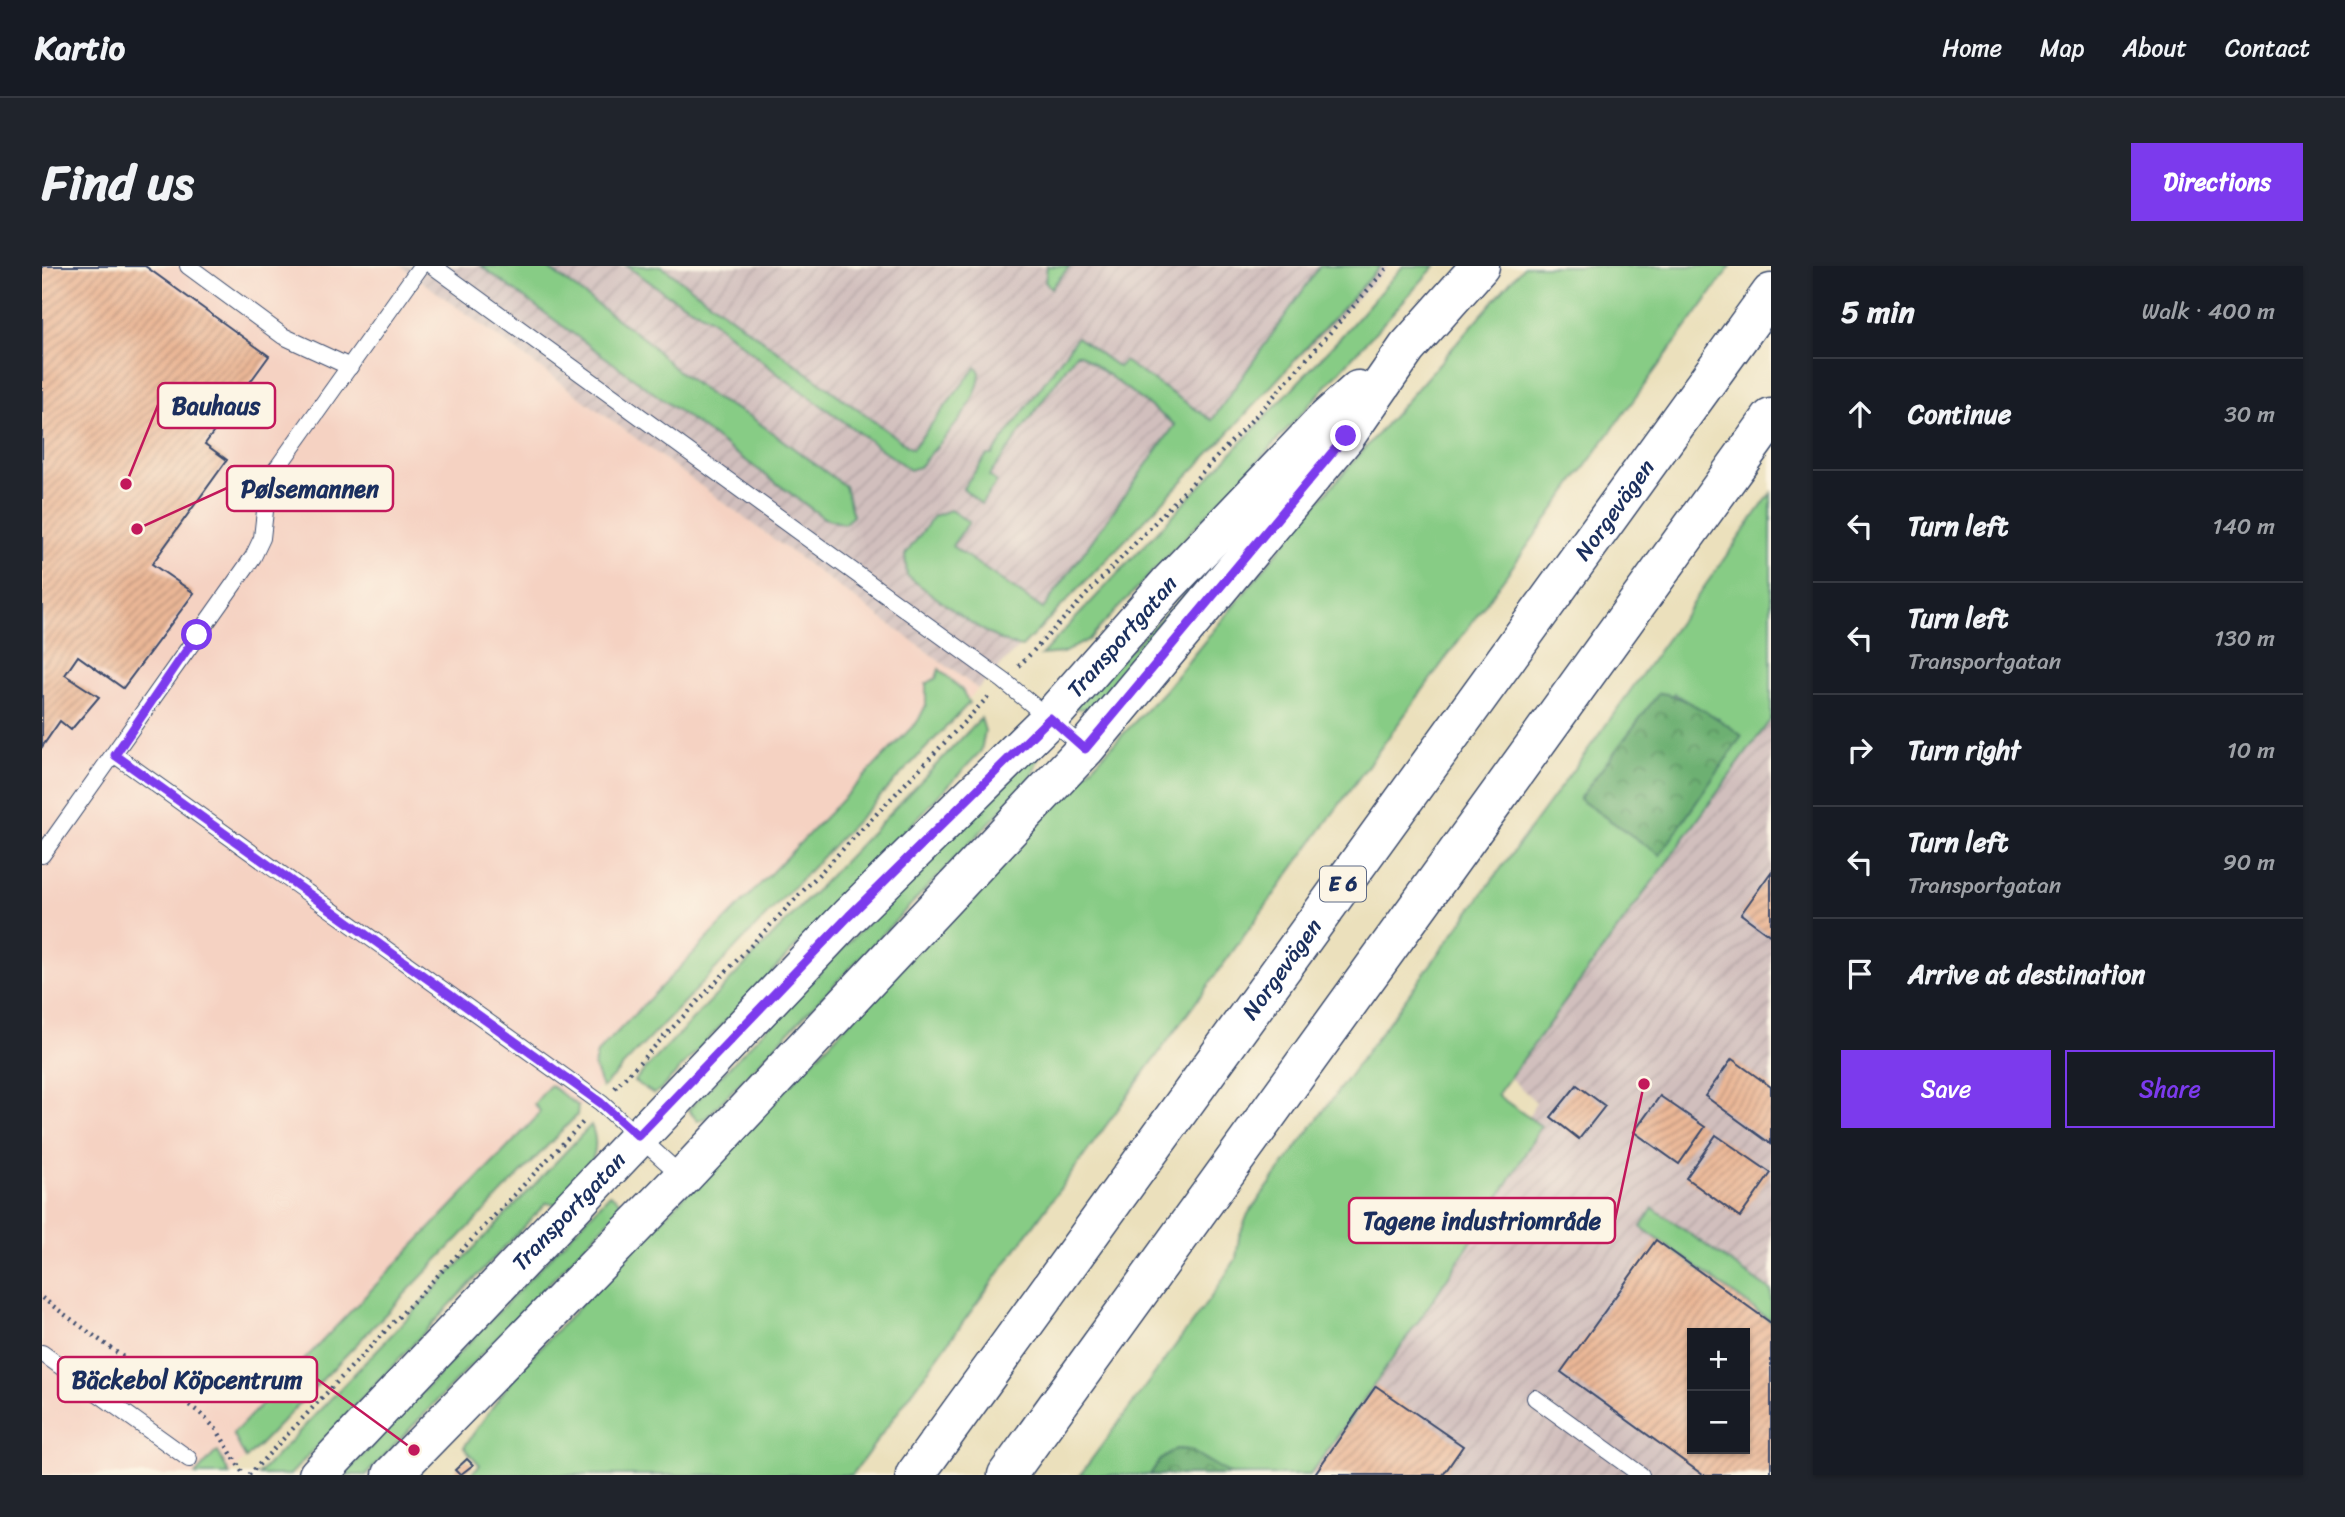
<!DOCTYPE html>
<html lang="en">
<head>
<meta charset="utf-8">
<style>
	:root { --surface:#171b24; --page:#20242c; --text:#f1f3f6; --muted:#9ea1a6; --line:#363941; --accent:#7c3aed }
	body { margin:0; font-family:Sriracha,sans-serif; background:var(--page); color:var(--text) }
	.controls { position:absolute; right:21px; bottom:21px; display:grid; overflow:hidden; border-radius:0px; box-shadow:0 2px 5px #0004 }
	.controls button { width:63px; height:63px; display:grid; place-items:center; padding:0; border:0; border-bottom:2px solid var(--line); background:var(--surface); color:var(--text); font:35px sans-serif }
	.stop { position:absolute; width:21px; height:21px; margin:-16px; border:5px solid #7c3aed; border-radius:50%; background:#fff }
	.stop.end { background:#7c3aed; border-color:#fff; box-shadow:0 2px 7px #0008 }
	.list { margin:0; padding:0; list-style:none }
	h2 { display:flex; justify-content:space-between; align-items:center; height:91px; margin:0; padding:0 28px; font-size:30px }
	h2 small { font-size:23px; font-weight:400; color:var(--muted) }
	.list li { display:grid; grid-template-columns:46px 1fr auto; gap:21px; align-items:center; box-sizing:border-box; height:112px; padding:0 28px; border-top:2px solid var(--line) }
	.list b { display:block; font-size:26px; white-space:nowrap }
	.list p { margin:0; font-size:23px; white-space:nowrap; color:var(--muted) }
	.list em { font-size:23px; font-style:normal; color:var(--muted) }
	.actions { display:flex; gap:14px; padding:21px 28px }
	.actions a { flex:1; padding:16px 0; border:2px solid var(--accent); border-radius:0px; text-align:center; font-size:24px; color:var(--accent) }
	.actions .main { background:var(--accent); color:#fff }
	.icon { flex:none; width:38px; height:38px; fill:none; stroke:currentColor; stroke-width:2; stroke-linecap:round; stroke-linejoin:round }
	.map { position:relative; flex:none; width:1729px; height:1209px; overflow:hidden; border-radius:0px }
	header { display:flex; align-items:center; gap:42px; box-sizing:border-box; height:98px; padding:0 35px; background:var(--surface); border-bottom:2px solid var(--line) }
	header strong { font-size:33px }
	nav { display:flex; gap:38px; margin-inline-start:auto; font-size:24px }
	.intro { display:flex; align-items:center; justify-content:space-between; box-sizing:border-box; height:168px; padding:0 42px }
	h1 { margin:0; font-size:49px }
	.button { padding:18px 32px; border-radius:0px; background:var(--accent); color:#fff; font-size:24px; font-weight:700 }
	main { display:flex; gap:42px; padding:0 42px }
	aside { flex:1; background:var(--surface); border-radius:0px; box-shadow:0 2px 5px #0004 }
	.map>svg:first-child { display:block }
</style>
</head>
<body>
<header>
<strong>Kartio</strong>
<nav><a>Home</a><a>Map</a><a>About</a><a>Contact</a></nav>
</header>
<div class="intro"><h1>Find us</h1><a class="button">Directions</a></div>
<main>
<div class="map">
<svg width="1729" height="1209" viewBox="0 0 1729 1209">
	<defs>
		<pattern id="industrial-furrows" width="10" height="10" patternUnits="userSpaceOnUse" patternTransform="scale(1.75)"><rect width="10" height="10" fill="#d1bfbd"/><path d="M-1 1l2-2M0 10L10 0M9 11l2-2" fill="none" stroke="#b3a4a5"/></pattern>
		<pattern id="forest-crowns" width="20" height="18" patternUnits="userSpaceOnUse" patternTransform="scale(1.75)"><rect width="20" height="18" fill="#6db072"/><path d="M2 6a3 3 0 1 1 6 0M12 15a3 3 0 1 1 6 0" fill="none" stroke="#599061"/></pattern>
		<pattern id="building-hatch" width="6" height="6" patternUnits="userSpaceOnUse" patternTransform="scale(1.75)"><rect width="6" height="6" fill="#ebb796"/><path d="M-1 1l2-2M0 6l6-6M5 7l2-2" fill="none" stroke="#be957e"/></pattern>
	</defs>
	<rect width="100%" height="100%" fill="#fcf5e5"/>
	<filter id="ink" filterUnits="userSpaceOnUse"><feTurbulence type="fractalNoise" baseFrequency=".0143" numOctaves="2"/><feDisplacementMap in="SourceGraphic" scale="14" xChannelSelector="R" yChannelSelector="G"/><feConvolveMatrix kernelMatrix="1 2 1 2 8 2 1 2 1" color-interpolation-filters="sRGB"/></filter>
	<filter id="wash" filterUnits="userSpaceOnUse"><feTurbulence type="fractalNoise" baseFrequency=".00686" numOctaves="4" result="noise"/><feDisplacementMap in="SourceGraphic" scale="28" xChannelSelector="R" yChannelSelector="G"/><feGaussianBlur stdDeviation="1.57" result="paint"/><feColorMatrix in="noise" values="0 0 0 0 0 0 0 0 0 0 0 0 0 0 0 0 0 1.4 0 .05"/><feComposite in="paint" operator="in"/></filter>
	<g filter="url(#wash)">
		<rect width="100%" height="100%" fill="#ebe0bc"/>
		<!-- built -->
		<path fill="#f5d2c2" d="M0,0H359L936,423L188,1209H0Z"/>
		<!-- industrial -->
		<g fill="url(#industrial-furrows)" fill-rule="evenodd">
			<path d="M359,0H1346L936,423Z"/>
			<path d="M1729,440V1209H1249L1451,924L1494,836L1454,799ZM1650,1067H1703V1183H1650Z"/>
		</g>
		<!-- grass -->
		<g fill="#87cc85" stroke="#517e72" stroke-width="2" fill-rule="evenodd">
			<path d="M439,0H503L605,75L631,101L672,132L709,151L803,220L811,250L802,258L782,252Z"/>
			<path d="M585,0H619L870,183L934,101L938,106C937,141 898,175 877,201L868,204L736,108L666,51L626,29Z"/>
			<path d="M1005,0H1028L1009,22L1003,16Z"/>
			<path d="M1278,0H1339L1179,175L980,381C949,377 892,329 865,310L863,289L892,250L908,244L927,256L910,280L1001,343L1133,159L1038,88H1034L947,210L955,216L939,238L921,222L945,189H950L1035,71L1076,101L1082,95L1170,154Z"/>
			<path d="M1361,0H1393L1229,181L1046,374L1021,387L999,389L1296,74Z"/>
			<path d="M1482,0H1689L810,1209H427L438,1199L422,1181L477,1104L1123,424L1277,235Z"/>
			<path d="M1729,227V453L1455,829L1499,860C1431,981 1349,1096 1268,1209H1189L1147,1184L1134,1183L1117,1195L1108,1209H1038L1172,1027L1194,993L1197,971L1206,948L1561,463ZM1632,427L1663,448L1677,452L1618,588Z"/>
			<path d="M1163,307L1166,308L1066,432L1042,443L1031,442Z"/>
			<path d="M897,403L920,424L927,437L560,822L552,800L555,787L876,455L884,439V418L894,412Z"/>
			<path d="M939,452L943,465L939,485L620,822L612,828L592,815Z"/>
			<path d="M994,481L999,484L990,511L978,525L665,851L656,855L646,844Z"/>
			<path d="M508,819L536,840L535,849L204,1193L191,1168L494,852L498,845L492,838Z"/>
			<path d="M549,859C564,892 537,914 517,938L504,937L248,1209H216Z"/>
			<path d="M568,928L579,936L578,943L324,1209H302Z"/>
			<path d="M1611,942L1729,1025V1055L1599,961Z"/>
			<path d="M176,1186L188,1209H153L172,1188Z"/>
		</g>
		<!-- forest -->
		<g fill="url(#forest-crowns)" stroke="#447068" stroke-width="2">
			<path d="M1617,427C1637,427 1683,456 1700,470L1618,589L1537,533Z"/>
			<path d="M1134,1183L1147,1184L1189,1209H1108L1117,1195Z"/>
		</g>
		<g id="blocks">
			<!-- building -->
			<g fill="url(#building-hatch)" fill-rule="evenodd">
				<path d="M0,0H103L227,90L163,178L185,194L110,298L152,327L81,422L36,390L23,409L57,431L29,464L18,455L0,481Z"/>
				<path d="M1729,606V670L1699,648Z"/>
				<path d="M1690,793L1729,821V878L1663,830Z"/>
				<path d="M1535,819L1563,840L1537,873L1509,851Z"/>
				<path d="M1618,830L1663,861L1637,898L1592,866Z"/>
				<path d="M1674,869L1729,907L1698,951L1644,912Z"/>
				<path d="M1614,974L1729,1057V1209H1661L1519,1106ZM1650,1067H1703V1183H1650Z"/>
				<path d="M1334,1120L1421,1180L1401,1209H1272Z"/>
				<path d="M425,1193L431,1199L418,1209L413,1204Z"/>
			</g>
		</g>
	</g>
	<g filter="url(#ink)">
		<use href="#blocks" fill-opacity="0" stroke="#3a4a6c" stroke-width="2"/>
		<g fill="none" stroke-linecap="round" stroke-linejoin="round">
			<defs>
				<g id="service">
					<path d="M146,0L241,70L308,101"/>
					<path d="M391,0L962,415L1043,483"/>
					<path d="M73,489L559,837L641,911"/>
					<path d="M0,589L211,291L220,272L226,218L233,205L379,0"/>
					<path d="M0,1087L147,1193"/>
					<path d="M1493,1132L1599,1209"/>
				</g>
				<g id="tertiary">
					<path id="s1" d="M276,1209L807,650L1008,452L1126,318L1283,154L1316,124"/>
					<path d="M350,1209L641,911L1043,483L1304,170L1365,82L1438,0"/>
				</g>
				<g id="motorway">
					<path id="s2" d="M873,1209L1729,27"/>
					<path d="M965,1209L1729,152"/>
				</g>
			</defs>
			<!-- service casing -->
			<use href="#service" stroke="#3a4a6c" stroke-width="18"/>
			<!-- tertiary casing -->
			<use href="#tertiary" stroke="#3a4a6c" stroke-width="41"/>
			<!-- motorway casing -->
			<use href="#motorway" stroke="#3a4a6c" stroke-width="41"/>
			<!-- path -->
			<g stroke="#3a4a6c" stroke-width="4.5" stroke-dasharray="2 5" stroke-linecap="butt">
				<path d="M977,400L1223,140L1347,0"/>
				<path d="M573,822L946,431"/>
				<path d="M0,1032L158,1147L175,1164L202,1209"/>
				<path d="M207,1209L543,854"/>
			</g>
			<!-- service -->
			<use href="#service" stroke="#fff" stroke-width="16"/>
			<!-- tertiary -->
			<use href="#tertiary" stroke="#fff" stroke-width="38"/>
			<!-- motorway -->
			<use href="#motorway" stroke="#fff" stroke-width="38"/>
		</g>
	</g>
	<g fill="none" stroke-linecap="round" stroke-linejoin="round" filter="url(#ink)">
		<!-- route -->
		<path stroke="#7c3aed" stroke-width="9" d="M155,369L73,489L559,837L596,870L807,650L1008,452L1043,483L1304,170"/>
	</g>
	<g text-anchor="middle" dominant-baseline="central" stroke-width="5" stroke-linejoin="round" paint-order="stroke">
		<!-- shield labels -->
		<rect fill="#fcf5e5" stroke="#5e6a86" stroke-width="2" x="1278" y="600.5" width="46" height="35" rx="5"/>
		<g font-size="21" font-weight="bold" fill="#1b2f5e">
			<text x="1301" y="618">E 6</text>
		</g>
		<!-- street labels -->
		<g font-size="23" fill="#1b2f5e" stroke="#fcf5e5">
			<text stroke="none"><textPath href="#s2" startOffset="1192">Norgevägen</textPath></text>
			<text stroke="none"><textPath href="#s1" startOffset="1162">Transportgatan</textPath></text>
			<text stroke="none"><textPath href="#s2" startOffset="625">Norgevägen</textPath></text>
			<text stroke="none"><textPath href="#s1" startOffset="364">Transportgatan</textPath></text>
		</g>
	</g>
	<!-- callouts -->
	<path fill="none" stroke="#c2185b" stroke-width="2.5" d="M84 218L116 139M95 263L185 222M1602 818L1573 954M372 1184L275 1113"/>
	<g fill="#c2185b" stroke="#fcf5e5" stroke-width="2.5">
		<circle cx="84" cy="218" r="7"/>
		<circle cx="95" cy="263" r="7"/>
		<circle cx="1602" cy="818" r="7"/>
		<circle cx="372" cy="1184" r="7"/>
	</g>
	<g fill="#fcf5e5" stroke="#c2185b" stroke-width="2.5">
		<rect x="116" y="117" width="117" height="45" rx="7"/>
		<rect x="185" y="200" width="166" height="45" rx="7"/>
		<rect x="1307" y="932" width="266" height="45" rx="7"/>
		<rect x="16" y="1091" width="259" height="45" rx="7"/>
	</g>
	<g font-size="24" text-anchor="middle" font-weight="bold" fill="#1b2f5e">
		<text x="174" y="148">Bauhaus</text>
		<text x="268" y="231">Pølsemannen</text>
		<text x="1440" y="963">Tagene industriområde</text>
		<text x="145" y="1122">Bäckebol Köpcentrum</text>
	</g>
</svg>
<div class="controls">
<button>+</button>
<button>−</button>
</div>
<div class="stop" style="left:155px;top:369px"></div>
<div class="stop end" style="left:1304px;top:170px"></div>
</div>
<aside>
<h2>5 min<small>Walk · 400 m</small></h2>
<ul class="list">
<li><svg class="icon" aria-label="ahead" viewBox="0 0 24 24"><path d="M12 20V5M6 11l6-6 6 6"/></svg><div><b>Continue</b></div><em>30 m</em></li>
<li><svg class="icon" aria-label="left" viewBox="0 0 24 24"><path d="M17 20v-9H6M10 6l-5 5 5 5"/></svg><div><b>Turn left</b></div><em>140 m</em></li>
<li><svg class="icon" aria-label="left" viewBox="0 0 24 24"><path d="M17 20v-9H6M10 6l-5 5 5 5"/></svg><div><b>Turn left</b><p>Transportgatan</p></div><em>130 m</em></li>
<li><svg class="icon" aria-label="right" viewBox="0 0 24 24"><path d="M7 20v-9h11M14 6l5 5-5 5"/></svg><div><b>Turn right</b></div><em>10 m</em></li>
<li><svg class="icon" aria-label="left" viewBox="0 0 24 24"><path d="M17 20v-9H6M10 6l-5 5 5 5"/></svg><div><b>Turn left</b><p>Transportgatan</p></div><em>90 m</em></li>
<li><svg class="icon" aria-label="arrive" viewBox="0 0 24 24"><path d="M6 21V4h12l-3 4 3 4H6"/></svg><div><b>Arrive at destination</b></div></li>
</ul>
<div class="actions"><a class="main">Save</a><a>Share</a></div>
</aside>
</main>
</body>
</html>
